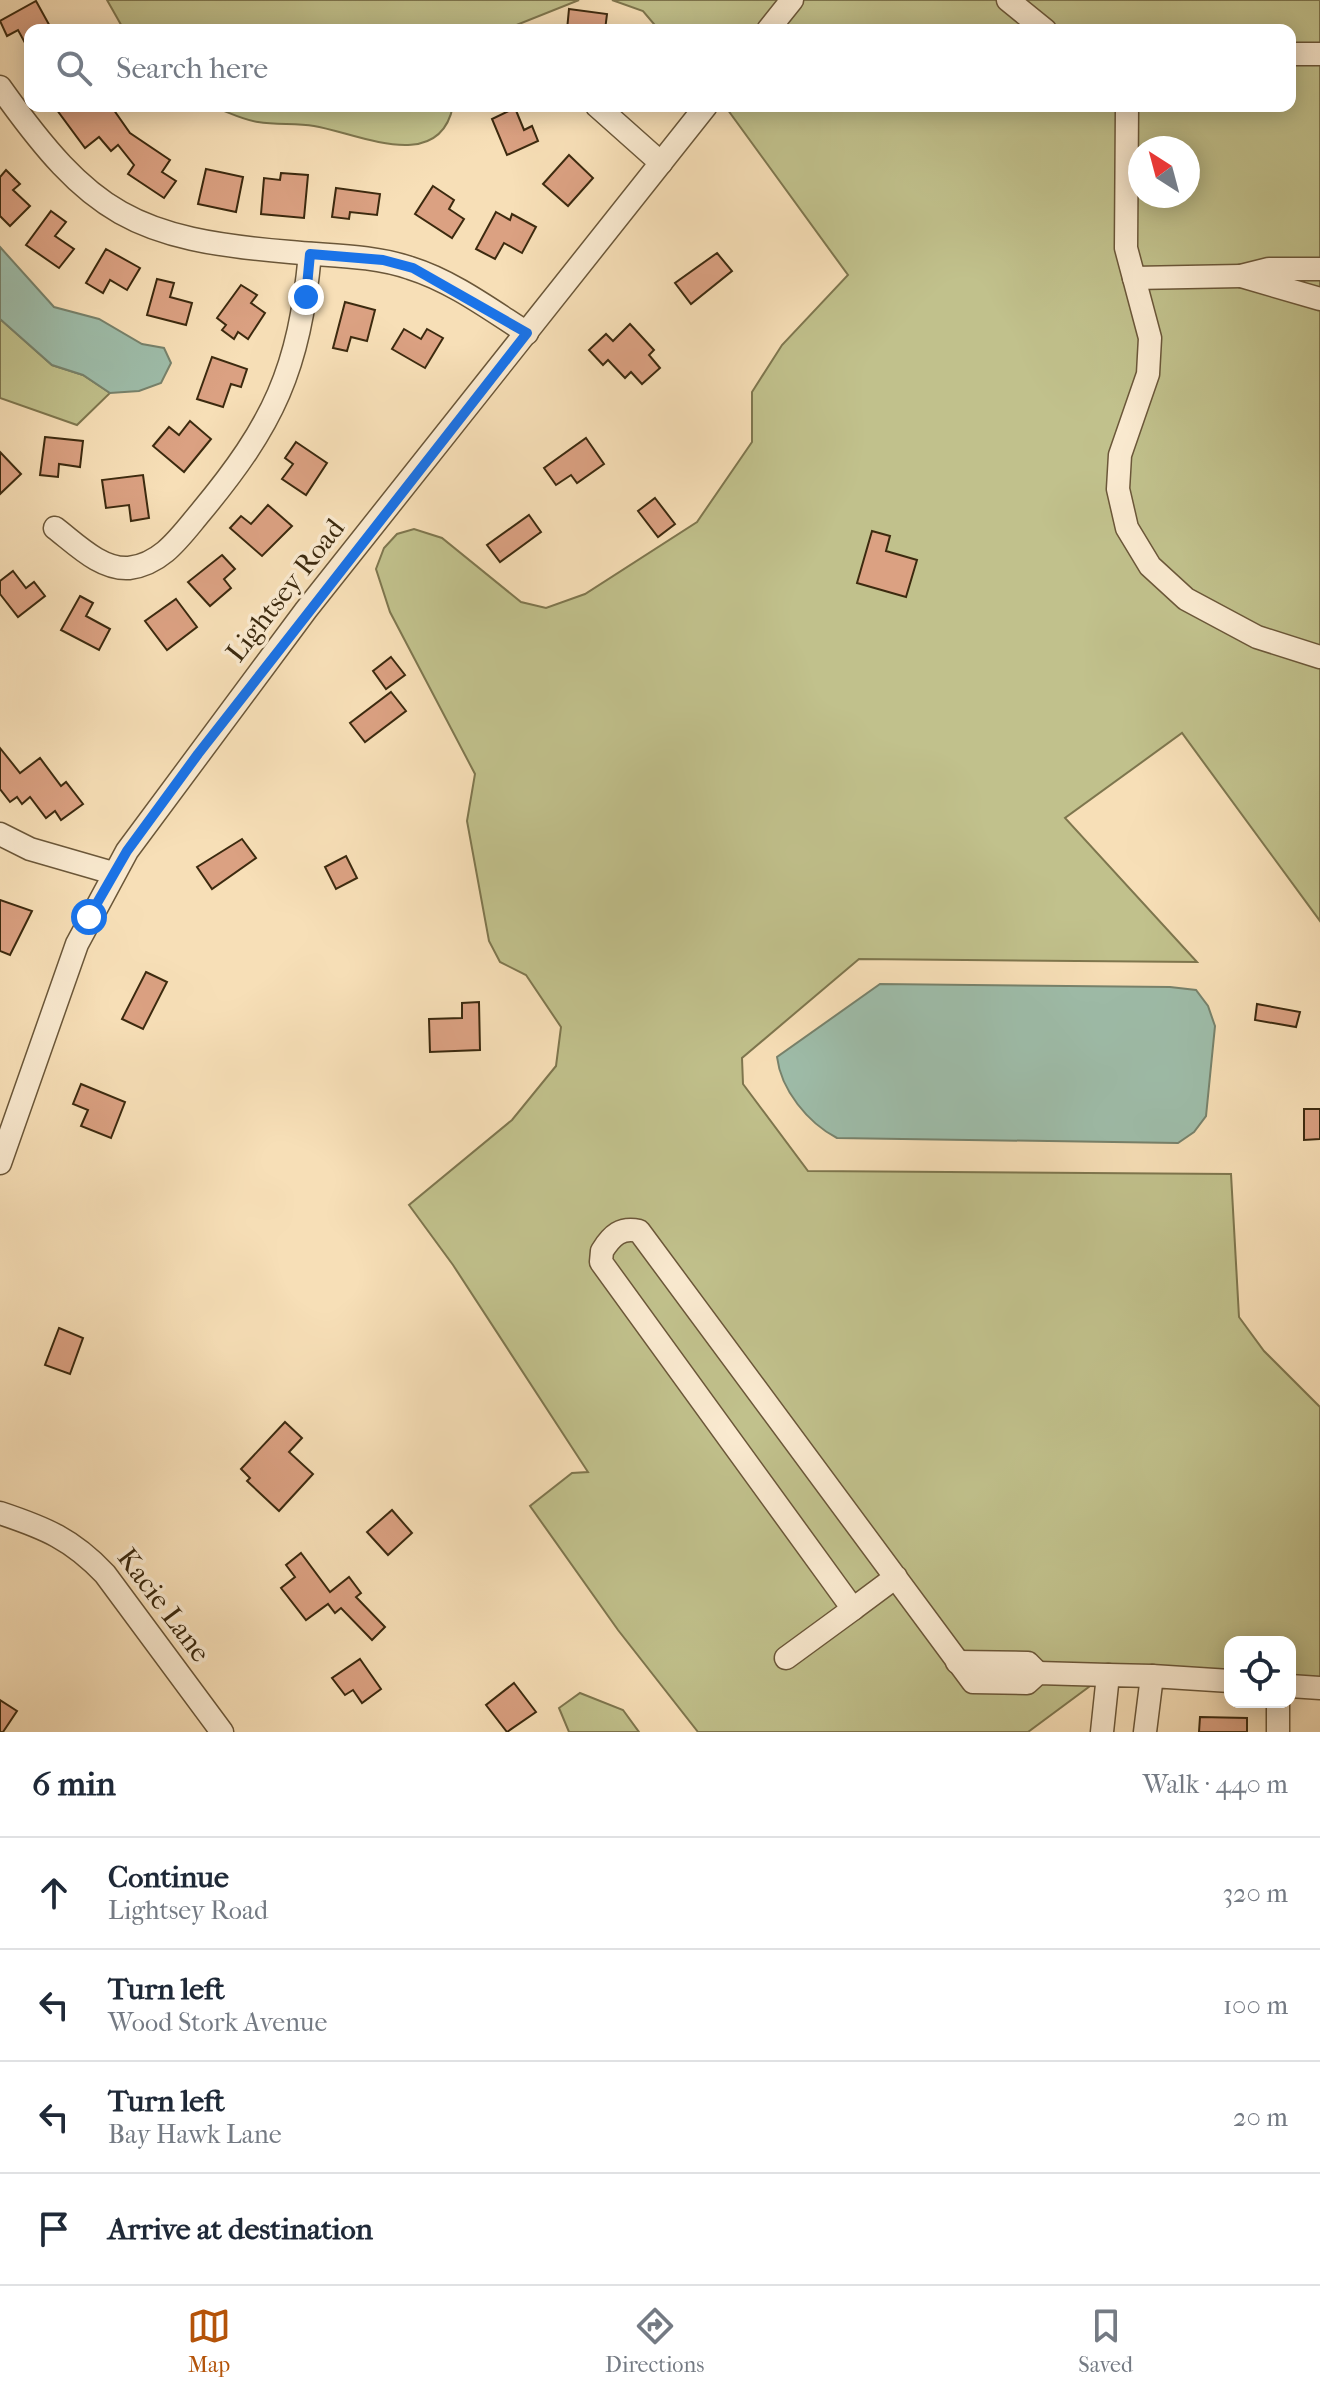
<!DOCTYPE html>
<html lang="en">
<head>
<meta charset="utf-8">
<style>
	:root { --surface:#fff; --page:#f2f2f3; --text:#1f2937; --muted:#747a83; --line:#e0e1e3; --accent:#b45309 }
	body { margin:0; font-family:"IM FELL French Canon",serif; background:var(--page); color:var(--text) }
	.controls { position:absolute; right:24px; bottom:24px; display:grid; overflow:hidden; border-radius:16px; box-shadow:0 4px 20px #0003 }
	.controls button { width:72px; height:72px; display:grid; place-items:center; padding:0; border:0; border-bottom:2px solid var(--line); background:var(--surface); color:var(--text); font:40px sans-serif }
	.compass { position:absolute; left:1128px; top:136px; width:72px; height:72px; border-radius:50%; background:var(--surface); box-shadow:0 4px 20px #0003; rotate:324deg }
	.stop { position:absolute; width:24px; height:24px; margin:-18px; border:6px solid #1a73e8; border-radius:50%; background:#fff }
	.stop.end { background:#1a73e8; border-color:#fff; box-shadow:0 2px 8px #0008 }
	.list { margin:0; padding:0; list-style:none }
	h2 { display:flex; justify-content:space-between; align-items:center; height:104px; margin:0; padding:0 32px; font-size:34px }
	h2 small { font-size:26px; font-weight:400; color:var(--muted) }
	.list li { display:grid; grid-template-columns:52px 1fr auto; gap:24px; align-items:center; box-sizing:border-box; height:112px; padding:0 32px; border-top:2px solid var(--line) }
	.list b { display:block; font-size:30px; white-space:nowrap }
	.list p { margin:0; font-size:26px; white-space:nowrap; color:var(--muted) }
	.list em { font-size:26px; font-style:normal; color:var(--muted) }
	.icon { flex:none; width:44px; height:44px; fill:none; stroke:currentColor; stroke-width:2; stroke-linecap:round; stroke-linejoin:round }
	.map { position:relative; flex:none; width:1320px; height:1732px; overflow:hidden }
	.search { position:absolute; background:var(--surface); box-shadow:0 4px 20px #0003; left:24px; right:24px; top:24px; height:88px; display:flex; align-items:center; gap:20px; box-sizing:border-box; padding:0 28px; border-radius:16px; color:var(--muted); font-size:30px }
	.sheet { height:552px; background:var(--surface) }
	nav { display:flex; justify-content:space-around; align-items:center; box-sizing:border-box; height:112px; border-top:2px solid var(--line); background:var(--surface); font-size:22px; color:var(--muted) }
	nav a { display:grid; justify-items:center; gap:4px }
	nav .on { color:var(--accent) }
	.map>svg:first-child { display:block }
</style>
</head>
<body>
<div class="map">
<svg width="1320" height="1732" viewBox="0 0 1320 1732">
	<rect width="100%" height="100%" fill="#f7dfb7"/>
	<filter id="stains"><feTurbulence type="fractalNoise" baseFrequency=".0025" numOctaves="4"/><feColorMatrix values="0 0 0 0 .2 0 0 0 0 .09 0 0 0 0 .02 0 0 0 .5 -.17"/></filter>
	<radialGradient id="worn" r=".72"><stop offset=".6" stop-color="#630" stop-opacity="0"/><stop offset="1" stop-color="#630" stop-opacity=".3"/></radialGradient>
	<!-- green -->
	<g fill="#c1c18c" stroke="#7e764e" stroke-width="2" fill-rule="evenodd">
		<path d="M107,0H579L504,30H124Z"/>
		<path d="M612,0H1320V921L1182,733L1065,818L1197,962L859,959L742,1058L743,1084L808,1171L1231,1174L1239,1317L1264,1351L1320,1407V1684L1290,1683V1642H1230V1680L1105,1675L1028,1732H698L618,1630L530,1506L572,1473L588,1472L453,1265L409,1205L512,1120L556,1066L561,1027L526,975L500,962L489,941L467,821L475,774L390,612L376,569L384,548L397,534L414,529L442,538L521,602L546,608L585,594L697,522L752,442V392L782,345L848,275L725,106H1290V30H659L643,11ZM1140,148H1188V196H1140Z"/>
		<path d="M211,106H453C439,175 357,133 314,126C296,123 277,125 258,122C243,120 226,111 211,106Z"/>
		<path d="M0,319L52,365L83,375L110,393L77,425L0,398Z"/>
		<path d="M580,1693L623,1710L639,1732H569L559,1708Z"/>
	</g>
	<!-- water -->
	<g fill="#9ebdaa" stroke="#77826c" stroke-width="2">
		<path d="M0,247L54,307L99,319L142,344L164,348L171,363L161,383L139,391L110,393L83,375L52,365L0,319Z"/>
		<path d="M880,984L1170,987L1196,990L1208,1006L1215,1026L1206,1116L1194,1132L1178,1143L837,1138C808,1123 781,1090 777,1057Z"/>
	</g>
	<!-- building -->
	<g fill="#dba182" stroke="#3c2a0f" stroke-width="2">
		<path d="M36,1L52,30H30V52L18,30L7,36L0,21Z"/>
		<path d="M569,9L607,14L605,30H567Z"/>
		<path d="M54,106H111L130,133L170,160L162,172L176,181L164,198L128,174L134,165L118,145L111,151L99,137L85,148Z"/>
		<path d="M515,108L524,130L532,126L538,141L507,155L492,119Z"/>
		<path d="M569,155L593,178L568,206L543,184Z"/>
		<path d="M206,169L243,177L236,212L198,204Z"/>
		<path d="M6,170L20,184L13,190L30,206L10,226L0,216V177Z"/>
		<path d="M281,173L308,175L304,218L261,214L264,178L280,180Z"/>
		<path d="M433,186L454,200L449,209L464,219L452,238L415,214Z"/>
		<path d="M336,188L380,194L377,215L350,212L349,219L332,217Z"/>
		<path d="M51,211L66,222L55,236L74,249L59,268L26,245Z"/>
		<path d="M496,212L510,220L512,214L536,227L522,253L504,243L495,259L476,249Z"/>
		<path d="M106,249L140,268L127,290L110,280L103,293L86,283Z"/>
		<path d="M717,253L732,271L691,304L675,283Z"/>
		<path d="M157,279L174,283L170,297L192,303L186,325L147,315Z"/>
		<path d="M241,285L257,295L251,303L265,313L248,339L238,332L234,339L222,330L226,325L217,318Z"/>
		<path d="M345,302L375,310L367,341L351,337L347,351L333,348Z"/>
		<path d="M630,324L654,350L649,355L660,368L642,384L631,372L625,378L608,360L603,365L589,350L606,334L613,341Z"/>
		<path d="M404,329L421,339L427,329L443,338L425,368L392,349Z"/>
		<path d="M212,357L247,369L241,387L231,384L223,407L197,399Z"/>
		<path d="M190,421L211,439L184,472L153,446L169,427L179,435Z"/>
		<path d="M45,437L83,441L80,467L59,464L58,477L40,475Z"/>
		<path d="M586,438L604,464L577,483L571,475L556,485L544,468Z"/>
		<path d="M296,442L327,463L306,495L282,479L293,464L285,458Z"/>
		<path d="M0,452L21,474L0,494Z"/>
		<path d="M143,475L149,518L131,521L129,505L106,508L102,480Z"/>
		<path d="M655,498L675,524L658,537L638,511Z"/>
		<path d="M268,505L292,526L262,556L230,528L241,516L251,524Z"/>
		<path d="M529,515L541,532L500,562L487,545Z"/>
		<path d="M872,531L890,536L886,551L917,560L906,597L857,583Z"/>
		<path d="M222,555L235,569L224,579L231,588L210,606L188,582Z"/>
		<path d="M13,571L26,588L34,582L45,596L18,617L0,594V581Z"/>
		<path d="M80,596L93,603L86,616L110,629L99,650L61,630Z"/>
		<path d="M176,599L197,627L167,650L145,621Z"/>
		<path d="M391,657L405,675L386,689L373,671Z"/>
		<path d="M391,692L406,711L365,742L350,723Z"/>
		<path d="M0,748L20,773L40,758L61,786L66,782L83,804L61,820L55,811L46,818L30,797L22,804L17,797L10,802L0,789Z"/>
		<path d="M242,839L256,858L212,889L197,867Z"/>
		<path d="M346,856L357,878L336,889L325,867Z"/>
		<path d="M0,900L32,911L10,955L0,951Z"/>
		<path d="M146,972L167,982L143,1029L122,1019Z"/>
		<path d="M479,1002L480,1050L430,1052L429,1019L462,1018V1003Z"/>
		<path d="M1257,1004L1300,1012L1296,1027L1255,1020Z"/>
		<path d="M81,1084L125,1102L111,1138L81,1126L88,1110L73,1104Z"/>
		<path d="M1304,1109H1320V1139L1304,1140Z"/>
		<path d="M59,1328L83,1338L70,1374L45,1365Z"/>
		<path d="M285,1422L302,1438L289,1452L313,1474L279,1511L247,1481L250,1478L241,1469Z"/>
		<path d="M392,1510L412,1533L388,1555L367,1532Z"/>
		<path d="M301,1553L330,1592L349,1577L361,1593L356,1597L385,1627L372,1640L341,1608L335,1613L328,1604L306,1620L281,1588L295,1577L286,1565Z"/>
		<path d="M360,1659L381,1689L362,1703L353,1690L345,1695L332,1678Z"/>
		<path d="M514,1683L536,1712L507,1732L486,1705Z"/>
		<path d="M0,1700L17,1711L3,1732H0Z"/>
		<path d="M1200,1717L1247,1718V1732H1199Z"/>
	</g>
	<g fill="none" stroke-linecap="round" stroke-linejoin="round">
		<defs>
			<g id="minor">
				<path d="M1008,0L1045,30"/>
				<path d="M768,30L792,0"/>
				<path d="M1290,54H1320"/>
				<path d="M0,87C91,215 134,239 290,252C330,256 372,255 410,268C452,281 491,310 527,333"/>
				<path d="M597,106L661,163"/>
				<path d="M1127,106L1126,248L1150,338L1148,374L1120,455L1118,489L1127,528L1150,566L1186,599L1257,637L1320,657"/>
				<path d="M1320,269H1269L1241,276L1320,299"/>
				<path d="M1134,278L1241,276"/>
				<path d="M55,528C76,544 101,570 129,568C162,564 180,537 200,513C274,424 299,370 310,254"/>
				<path d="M0,834L30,849L113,873"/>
				<path d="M0,1163L77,944L127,851L306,610L706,106"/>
				<path d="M0,1513C45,1528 72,1539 105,1574L222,1732"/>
				<path d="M896,1577L853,1609L601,1262L602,1251C612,1235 621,1227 639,1231L973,1682L1027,1683L1038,1673L1108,1675"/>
				<path d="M786,1658L853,1609"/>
				<path d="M957,1662L1028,1663L1038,1673"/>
				<path d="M1290,1686L1320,1688"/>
				<path d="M1102,1732L1108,1675L1152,1676"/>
				<path d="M1145,1732L1152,1676L1230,1681"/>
				<path d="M1278,1732V1702"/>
			</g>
		</defs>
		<!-- minor casing -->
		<use href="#minor" stroke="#6b5739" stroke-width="25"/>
		<!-- minor -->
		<use href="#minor" stroke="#faead0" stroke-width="22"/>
	</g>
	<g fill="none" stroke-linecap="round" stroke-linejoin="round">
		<!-- route -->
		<path stroke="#1a73e8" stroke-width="10" d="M89,917L127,851L198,754L527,333L413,268L383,260L310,254L306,297"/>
	</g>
	<g text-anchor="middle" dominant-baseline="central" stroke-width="7" stroke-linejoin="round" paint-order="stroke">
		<!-- street labels -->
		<g font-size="28" fill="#3c2a0f" stroke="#faead0">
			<text transform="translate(285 590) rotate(-52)">Lightsey Road</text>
			<text transform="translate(164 1605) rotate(53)">Kacie Lane</text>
		</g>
	</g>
	<rect width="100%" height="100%" filter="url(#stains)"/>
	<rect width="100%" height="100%" fill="url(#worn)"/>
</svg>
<div class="controls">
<button><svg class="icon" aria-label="locate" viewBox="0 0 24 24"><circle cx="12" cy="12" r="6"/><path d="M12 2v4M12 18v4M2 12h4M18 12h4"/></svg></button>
</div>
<svg class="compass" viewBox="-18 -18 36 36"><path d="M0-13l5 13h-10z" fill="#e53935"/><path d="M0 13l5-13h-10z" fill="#747a83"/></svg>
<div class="stop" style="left:89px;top:917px"></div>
<div class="stop end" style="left:306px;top:297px"></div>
<div class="search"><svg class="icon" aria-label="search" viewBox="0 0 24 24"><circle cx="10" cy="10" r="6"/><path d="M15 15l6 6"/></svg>Search here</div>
</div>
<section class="sheet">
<h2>6 min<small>Walk · 440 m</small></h2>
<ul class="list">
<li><svg class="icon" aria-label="ahead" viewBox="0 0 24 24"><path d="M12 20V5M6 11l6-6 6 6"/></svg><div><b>Continue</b><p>Lightsey Road</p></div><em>320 m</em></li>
<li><svg class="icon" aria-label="left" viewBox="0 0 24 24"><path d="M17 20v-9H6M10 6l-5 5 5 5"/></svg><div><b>Turn left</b><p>Wood Stork Avenue</p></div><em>100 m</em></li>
<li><svg class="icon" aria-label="left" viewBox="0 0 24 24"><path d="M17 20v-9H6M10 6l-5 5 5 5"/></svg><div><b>Turn left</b><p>Bay Hawk Lane</p></div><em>20 m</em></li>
<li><svg class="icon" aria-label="arrive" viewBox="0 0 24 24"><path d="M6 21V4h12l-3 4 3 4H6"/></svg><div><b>Arrive at destination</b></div></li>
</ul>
</section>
<nav>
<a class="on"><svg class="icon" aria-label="map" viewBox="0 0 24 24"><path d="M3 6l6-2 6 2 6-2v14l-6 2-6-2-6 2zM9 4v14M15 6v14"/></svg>Map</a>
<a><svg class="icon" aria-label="directions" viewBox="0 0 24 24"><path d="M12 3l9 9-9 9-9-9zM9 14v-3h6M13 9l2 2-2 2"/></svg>Directions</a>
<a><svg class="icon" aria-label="saved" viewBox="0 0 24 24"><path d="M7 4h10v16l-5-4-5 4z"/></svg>Saved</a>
</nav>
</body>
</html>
